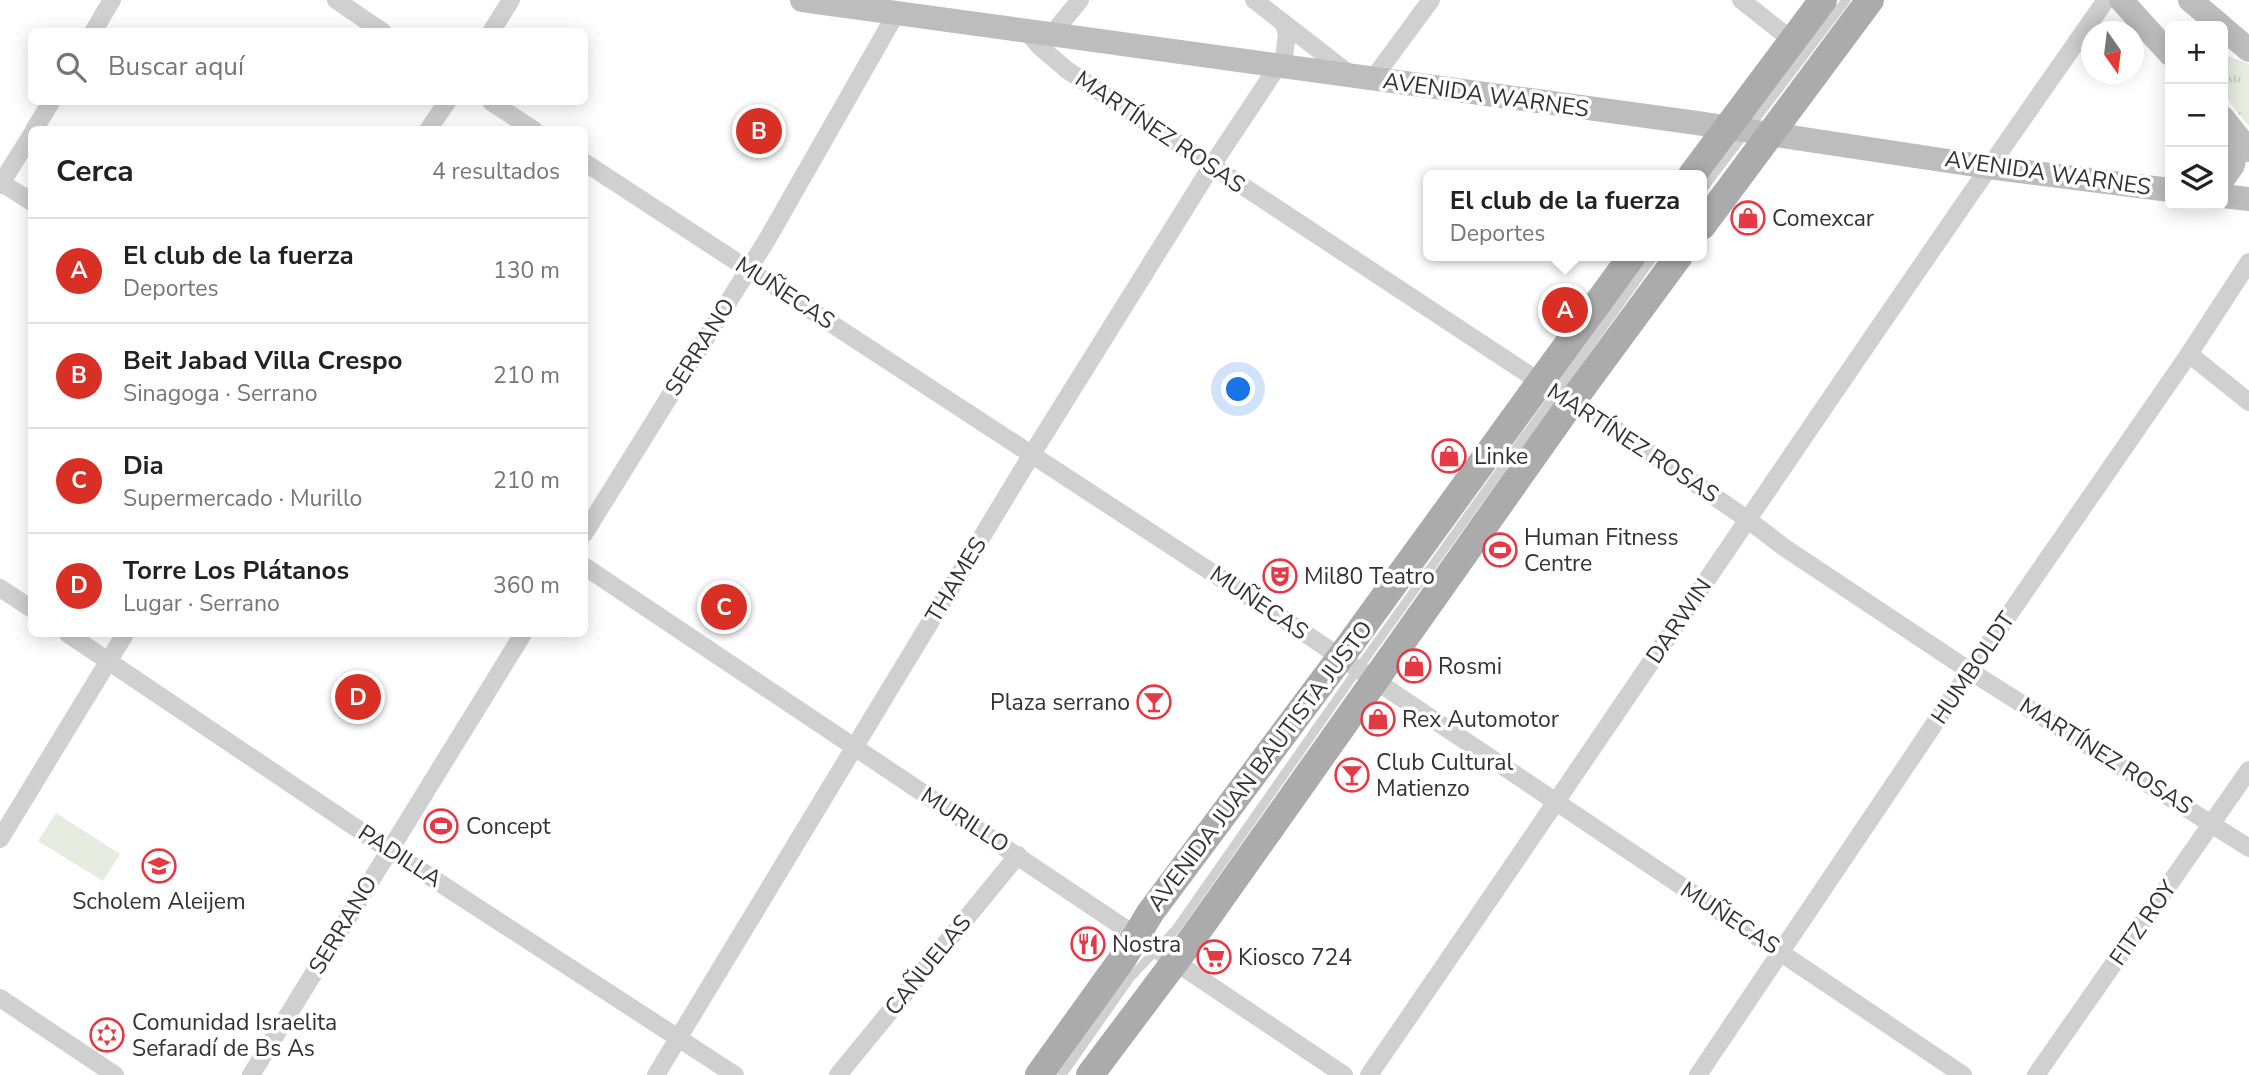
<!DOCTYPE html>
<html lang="es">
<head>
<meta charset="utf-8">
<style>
	:root { --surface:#fff; --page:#f6f6f6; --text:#222; --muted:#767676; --line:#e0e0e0; --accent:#d93025 }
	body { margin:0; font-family:"Nunito Sans",sans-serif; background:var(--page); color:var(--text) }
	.controls { position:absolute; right:21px; top:21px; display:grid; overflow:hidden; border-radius:10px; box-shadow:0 4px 18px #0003 }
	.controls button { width:63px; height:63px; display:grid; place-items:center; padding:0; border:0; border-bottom:2px solid var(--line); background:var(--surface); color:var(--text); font:35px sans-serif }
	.compass { position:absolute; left:2081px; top:21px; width:63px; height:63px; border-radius:50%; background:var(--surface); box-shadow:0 4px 18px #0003; rotate:166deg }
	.you { position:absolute; left:1239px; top:390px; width:24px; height:24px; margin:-18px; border:5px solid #fff; border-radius:50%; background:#1a73e8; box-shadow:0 0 0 10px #1a73e833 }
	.badge { display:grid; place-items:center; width:46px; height:46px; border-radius:50%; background:var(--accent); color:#fff; font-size:23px; font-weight:700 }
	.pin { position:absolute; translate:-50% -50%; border:4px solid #fff; box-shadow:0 2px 7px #0006 }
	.popup { position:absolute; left:1423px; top:170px; width:284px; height:91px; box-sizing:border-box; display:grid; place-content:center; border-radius:10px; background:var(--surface); filter:drop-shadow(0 2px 5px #0005); font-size:23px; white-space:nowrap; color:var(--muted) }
	.popup b { font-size:26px; color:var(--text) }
	.popup::after { content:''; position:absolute; left:50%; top:100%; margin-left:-14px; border:14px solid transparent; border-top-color:var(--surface) }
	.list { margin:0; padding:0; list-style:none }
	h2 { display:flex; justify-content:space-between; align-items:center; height:91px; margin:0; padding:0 28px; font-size:30px }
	h2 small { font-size:23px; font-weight:400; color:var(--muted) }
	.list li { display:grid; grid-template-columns:46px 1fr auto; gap:21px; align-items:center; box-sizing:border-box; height:105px; padding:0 28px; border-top:2px solid var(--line) }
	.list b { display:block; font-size:26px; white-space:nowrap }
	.list p { margin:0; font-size:23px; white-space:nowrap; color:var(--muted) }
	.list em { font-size:23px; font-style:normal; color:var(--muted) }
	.icon { flex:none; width:38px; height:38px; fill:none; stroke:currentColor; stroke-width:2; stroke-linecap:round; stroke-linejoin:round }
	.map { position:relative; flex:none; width:2249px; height:1075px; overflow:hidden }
	.search { position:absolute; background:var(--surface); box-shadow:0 4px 18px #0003; left:28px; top:28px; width:560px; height:77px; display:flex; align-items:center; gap:18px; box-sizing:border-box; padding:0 24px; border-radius:10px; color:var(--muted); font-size:26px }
	.panel { position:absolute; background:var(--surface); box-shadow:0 4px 18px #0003; left:28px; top:126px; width:560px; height:511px; border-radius:10px }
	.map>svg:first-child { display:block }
</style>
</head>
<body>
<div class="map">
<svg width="2249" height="1075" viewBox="0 0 2249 1075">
	<defs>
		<pattern id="park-tufts" width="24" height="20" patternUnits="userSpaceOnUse" patternTransform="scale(1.75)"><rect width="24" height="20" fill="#e6ecdf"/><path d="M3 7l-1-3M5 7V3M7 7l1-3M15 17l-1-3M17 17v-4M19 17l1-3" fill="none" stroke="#c6cbc0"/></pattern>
	</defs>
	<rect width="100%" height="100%" fill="#fff"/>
	<!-- park -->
	<path fill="url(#park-tufts)" d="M2223,54L2249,64V126C2222,94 2223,96 2223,54Z"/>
	<!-- pitch -->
	<path fill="#e6ecdf" d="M56,813L120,854L103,881L38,841Z"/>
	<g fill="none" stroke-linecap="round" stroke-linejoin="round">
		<!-- service -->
		<g stroke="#d0d0d0" stroke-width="9">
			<path d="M1702,190L1846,0"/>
			<path d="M1062,1075L1130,978L1176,929L1358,669L1654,256"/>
		</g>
		<!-- minor -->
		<g stroke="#d0d0d0" stroke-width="18">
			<path d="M336,0L383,32"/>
			<path d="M1254,0L1351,75"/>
			<path d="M1741,0L1793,41"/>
			<path d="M1025,29L1039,46L1067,70L1540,382L1573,400L1747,519L1785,548L1970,671L2249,848"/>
			<path d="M93,32L112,0"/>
			<path d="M491,32L511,0"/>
			<path d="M1052,34L1080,0"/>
			<path d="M1372,80L1431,0"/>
			<path d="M491,102L534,130"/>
			<path d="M34,130L51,102"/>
			<path d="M428,130L447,102"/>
			<path d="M584,162L1297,628L1963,1075"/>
			<path d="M0,182L32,202"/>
			<path d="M0,185L32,134"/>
			<path d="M2189,354L2249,402"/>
			<path d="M584,534L768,238L897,12"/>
			<path d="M584,566L1344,1075"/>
			<path d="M0,588L32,609"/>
			<path d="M68,634L389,850L735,1075"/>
			<path d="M0,839L125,634"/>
			<path d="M0,998L115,1075"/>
			<path d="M251,1075L523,634"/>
			<path d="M656,1075L1032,454L1211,167L1284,57L1287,34L1284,24"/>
			<path d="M838,1075L1018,855"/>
			<path d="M1369,1075C1616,717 1856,355 2106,0"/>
			<path d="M1698,1075L1970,671L2189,354L2249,262"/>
			<path d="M2036,1075L2249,770"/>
		</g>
		<!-- secondary -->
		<g stroke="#bdbdbd" stroke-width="24">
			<path d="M802,0L1697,123L1988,167L2170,190"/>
			<path d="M2121,0L2170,54"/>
			<path d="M2190,0L2221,26"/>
			<path d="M2223,28L2249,50"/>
			<path d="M2223,118L2248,150"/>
			<path d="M2223,179L2233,165L2238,137"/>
			<path d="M2223,196L2249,199"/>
		</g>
		<!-- primary -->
		<g stroke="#ababab" stroke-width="28">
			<path d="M1692,175L1823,0"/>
			<path d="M1702,226L1870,0"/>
			<path d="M1039,1075L1123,958L1150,913L1340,658L1632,256"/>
			<path d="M1090,1075L1192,939L1573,400L1679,256"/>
		</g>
	</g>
	<!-- icons -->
	<defs>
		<symbol id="shop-ring" viewBox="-11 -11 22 22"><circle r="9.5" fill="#fff" stroke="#e63946" stroke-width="1.5"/><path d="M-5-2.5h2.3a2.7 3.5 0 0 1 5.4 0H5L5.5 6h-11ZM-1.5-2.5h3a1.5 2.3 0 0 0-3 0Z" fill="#e63946"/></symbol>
		<symbol id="stadium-ring" viewBox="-11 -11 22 22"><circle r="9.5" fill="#fff" stroke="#e63946" stroke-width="1.5"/><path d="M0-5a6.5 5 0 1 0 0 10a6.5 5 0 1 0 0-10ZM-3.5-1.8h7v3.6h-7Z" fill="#e63946"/></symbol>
		<symbol id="theatre-ring" viewBox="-11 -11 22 22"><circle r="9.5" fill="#fff" stroke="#e63946" stroke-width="1.5"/><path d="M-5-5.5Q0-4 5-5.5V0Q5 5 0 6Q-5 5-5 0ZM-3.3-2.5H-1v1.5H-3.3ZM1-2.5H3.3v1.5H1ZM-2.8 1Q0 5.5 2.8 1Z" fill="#e63946"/></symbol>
		<symbol id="bar-ring" viewBox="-11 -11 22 22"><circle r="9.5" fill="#fff" stroke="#e63946" stroke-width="1.5"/><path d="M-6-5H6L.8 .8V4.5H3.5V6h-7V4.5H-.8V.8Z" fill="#e63946"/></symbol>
		<symbol id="school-ring" viewBox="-11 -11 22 22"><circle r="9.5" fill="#fff" stroke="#e63946" stroke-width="1.5"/><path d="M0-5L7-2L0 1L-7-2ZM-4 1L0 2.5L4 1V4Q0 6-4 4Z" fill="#e63946"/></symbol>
		<symbol id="restaurant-ring" viewBox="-11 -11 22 22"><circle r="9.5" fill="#fff" stroke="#e63946" stroke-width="1.5"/><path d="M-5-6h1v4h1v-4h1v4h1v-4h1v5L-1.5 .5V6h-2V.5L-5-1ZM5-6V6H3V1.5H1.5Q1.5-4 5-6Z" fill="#e63946"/></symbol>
		<symbol id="supermarket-ring" viewBox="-11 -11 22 22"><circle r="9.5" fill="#fff" stroke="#e63946" stroke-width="1.5"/><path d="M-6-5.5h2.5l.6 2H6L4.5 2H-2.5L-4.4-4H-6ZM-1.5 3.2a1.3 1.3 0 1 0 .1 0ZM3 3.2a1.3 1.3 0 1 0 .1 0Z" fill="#e63946"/></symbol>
		<symbol id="synagogue-ring" viewBox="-11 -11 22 22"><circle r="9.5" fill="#fff" stroke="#e63946" stroke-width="1.5"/><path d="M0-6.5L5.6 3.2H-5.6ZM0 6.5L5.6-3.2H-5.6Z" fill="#e63946"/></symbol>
	</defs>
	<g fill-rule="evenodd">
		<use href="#shop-ring" x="1729" y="199" width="38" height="38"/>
		<use href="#shop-ring" x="1430" y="437" width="38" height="38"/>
		<use href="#stadium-ring" x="1481" y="531" width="38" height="38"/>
		<use href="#theatre-ring" x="1261" y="557" width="38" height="38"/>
		<use href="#shop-ring" x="1395" y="647" width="38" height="38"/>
		<use href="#bar-ring" x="1135" y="683" width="38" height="38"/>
		<use href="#shop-ring" x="1359" y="700" width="38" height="38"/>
		<use href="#bar-ring" x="1333" y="756" width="38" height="38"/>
		<use href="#stadium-ring" x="422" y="807" width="38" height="38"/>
		<use href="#school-ring" x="140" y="847" width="38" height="38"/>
		<use href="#restaurant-ring" x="1069" y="925" width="38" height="38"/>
		<use href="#supermarket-ring" x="1195" y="938" width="38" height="38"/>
		<use href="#synagogue-ring" x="88" y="1016" width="38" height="38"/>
	</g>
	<g text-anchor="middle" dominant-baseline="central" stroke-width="7" stroke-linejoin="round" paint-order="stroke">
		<!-- street labels -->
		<g font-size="23" fill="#333" stroke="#fff">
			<text transform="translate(1486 95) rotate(8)">AVENIDA WARNES</text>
			<text transform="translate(1160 132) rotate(34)">MARTÍNEZ ROSAS</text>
			<text transform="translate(2048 173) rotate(8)">AVENIDA WARNES</text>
			<text transform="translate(785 293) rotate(33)">MUÑECAS</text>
			<text transform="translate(700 347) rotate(-58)">SERRANO</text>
			<text transform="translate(1633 443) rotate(33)">MARTÍNEZ ROSAS</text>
			<text transform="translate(956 580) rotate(-59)">THAMES</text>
			<text transform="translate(1259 603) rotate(34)">MUÑECAS</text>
			<text transform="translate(1679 621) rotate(-56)">DARWIN</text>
			<text transform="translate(1973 668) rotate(-56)">HUMBOLDT</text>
			<text transform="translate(2106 756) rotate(32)">MARTÍNEZ ROSAS</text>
			<text transform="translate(1260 766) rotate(-53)">AVENIDA JUAN BAUTISTA JUSTO</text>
			<text transform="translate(965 820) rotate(33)">MURILLO</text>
			<text transform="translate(400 856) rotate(33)">PADILLA</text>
			<text transform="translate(1730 918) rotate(33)">MUÑECAS</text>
			<text transform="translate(2143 923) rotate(-55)">FITZ ROY</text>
			<text transform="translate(343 925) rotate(-59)">SERRANO</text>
			<text transform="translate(928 965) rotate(-51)">CAÑUELAS</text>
		</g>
		<!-- poi labels -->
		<g font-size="23" fill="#333" stroke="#fff" text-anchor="start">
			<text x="1772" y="218">Comexcar</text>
			<text x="1474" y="456">Linke</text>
			<text x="1524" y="537">Human Fitness<tspan x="1524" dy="26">Centre</tspan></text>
			<text x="1304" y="576">Mil80 Teatro</text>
			<text x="1438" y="666">Rosmi</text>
			<text x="1130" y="702" text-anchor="end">Plaza serrano</text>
			<text x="1402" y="719">Rex Automotor</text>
			<text x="1376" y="762">Club Cultural<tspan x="1376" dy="26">Matienzo</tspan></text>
			<text x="466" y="826">Concept</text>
			<text x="159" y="901" text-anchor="middle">Scholem Aleijem</text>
			<text x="1112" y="944">Nostra</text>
			<text x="1238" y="957">Kiosco 724</text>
			<text x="132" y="1022">Comunidad Israelita<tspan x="132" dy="26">Sefaradí de Bs As</tspan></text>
		</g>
	</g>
</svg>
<div class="controls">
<button>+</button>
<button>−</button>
<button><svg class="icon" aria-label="layers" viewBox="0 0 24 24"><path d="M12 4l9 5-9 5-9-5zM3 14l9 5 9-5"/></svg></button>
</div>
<svg class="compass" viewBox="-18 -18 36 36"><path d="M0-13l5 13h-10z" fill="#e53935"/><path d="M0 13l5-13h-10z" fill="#767676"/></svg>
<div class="you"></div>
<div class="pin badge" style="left:1565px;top:310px">A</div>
<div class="popup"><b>El club de la fuerza</b>Deportes</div>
<div class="pin badge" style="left:759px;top:131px">B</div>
<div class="pin badge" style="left:724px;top:607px">C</div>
<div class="pin badge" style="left:358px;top:697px">D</div>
<div class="search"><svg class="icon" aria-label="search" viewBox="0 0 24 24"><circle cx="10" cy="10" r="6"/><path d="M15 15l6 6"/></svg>Buscar aquí</div>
<section class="panel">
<h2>Cerca<small>4 resultados</small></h2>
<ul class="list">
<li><span class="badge">A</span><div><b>El club de la fuerza</b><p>Deportes</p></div><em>130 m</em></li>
<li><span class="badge">B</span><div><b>Beit Jabad Villa Crespo</b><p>Sinagoga · Serrano</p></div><em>210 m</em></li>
<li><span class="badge">C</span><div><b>Dia</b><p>Supermercado · Murillo</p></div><em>210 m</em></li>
<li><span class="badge">D</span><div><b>Torre Los Plátanos</b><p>Lugar · Serrano</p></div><em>360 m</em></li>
</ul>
</section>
</div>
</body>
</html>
